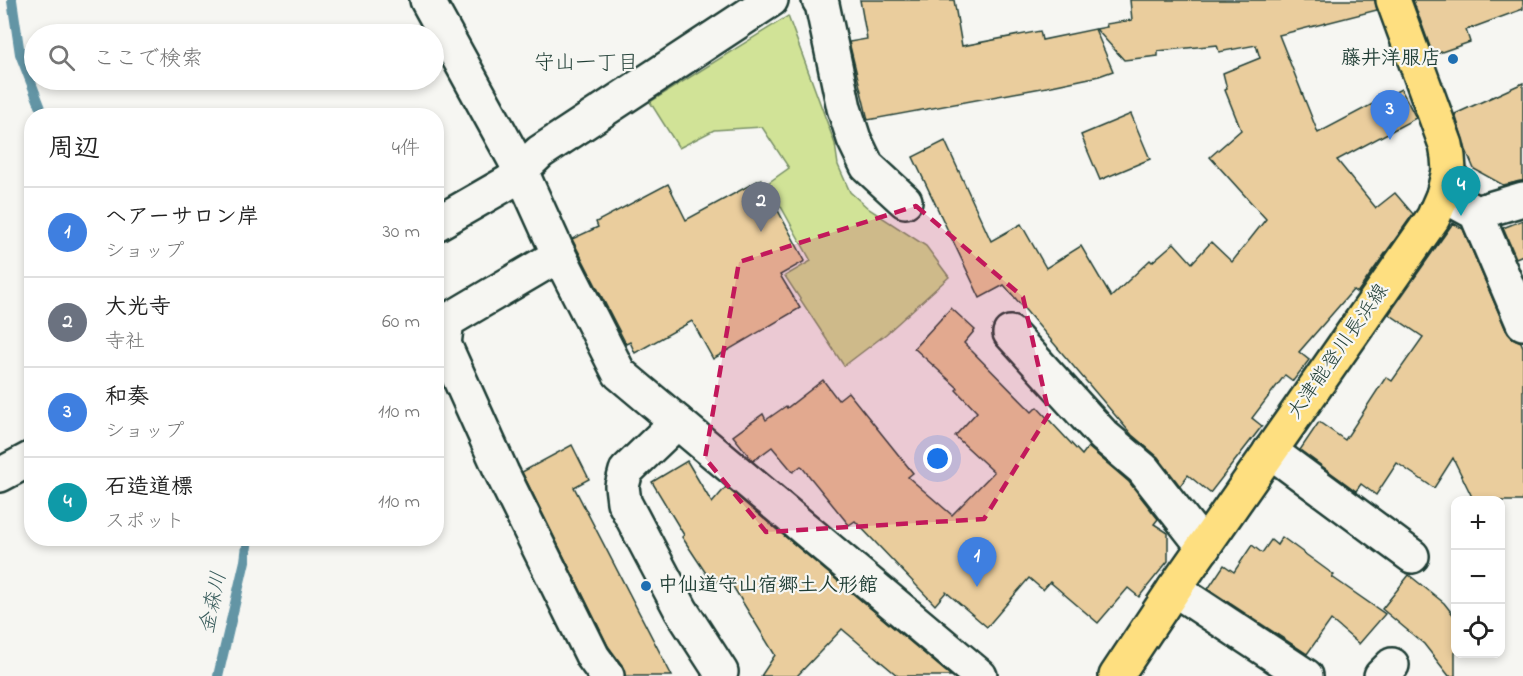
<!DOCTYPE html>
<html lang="ja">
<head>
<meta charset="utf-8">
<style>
	:root { --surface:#fff; --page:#f2f2f2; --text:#222; --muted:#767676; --line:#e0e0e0; --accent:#1f6fb2 }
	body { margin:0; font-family:"Indie Flower","Klee One",sans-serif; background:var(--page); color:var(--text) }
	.controls { position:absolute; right:18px; bottom:18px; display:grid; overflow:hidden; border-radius:12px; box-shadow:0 3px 9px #0003 }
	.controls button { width:54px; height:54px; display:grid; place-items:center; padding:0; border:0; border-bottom:2px solid var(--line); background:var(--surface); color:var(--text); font:30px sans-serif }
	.you { position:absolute; left:938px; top:459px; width:21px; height:21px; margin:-15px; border:4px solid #fff; border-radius:50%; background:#1a73e8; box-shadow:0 0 0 9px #1a73e833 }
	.badge { display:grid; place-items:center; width:39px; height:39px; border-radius:50%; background:var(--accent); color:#fff; font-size:20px; font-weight:700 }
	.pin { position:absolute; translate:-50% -50px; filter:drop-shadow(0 2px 3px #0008) }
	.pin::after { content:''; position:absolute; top:32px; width:21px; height:18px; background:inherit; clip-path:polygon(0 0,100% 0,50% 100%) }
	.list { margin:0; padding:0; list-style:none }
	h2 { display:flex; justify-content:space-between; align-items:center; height:78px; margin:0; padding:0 24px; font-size:26px }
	h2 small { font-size:20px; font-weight:400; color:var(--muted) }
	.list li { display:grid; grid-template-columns:39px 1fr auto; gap:18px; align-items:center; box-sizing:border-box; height:90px; padding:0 24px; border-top:2px solid var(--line) }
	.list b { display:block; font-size:22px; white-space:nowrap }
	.list p { margin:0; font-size:20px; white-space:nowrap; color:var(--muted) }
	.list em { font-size:20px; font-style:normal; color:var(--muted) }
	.icon { flex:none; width:33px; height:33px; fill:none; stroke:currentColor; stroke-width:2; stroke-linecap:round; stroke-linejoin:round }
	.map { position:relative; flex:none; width:1523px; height:676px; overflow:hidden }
	.search { position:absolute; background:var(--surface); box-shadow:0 3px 9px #0003; left:24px; top:24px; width:420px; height:66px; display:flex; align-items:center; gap:15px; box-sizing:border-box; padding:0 21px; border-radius:33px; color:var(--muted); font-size:22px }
	.panel { position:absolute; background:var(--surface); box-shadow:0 3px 9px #0003; left:24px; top:108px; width:420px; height:438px; border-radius:24px }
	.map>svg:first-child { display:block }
</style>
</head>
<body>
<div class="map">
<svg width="1523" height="676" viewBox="0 0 1523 676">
	<rect width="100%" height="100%" fill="#f6f6f2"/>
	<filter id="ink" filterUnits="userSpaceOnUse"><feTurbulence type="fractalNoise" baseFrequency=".0167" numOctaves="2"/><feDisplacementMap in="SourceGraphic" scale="12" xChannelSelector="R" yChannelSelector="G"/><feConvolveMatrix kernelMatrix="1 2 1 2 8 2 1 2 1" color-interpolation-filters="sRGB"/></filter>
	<g filter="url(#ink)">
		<!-- green -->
		<path fill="#d1e397" stroke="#789066" stroke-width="1.5" d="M788,16L835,144L838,165L850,192L869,209L926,246L949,277L886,334L844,366L785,276L811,261L768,183L789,168L762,127L714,130L679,148L650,102Z"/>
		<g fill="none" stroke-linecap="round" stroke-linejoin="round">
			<!-- stream -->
			<g stroke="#6395a5" stroke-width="10">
				<path d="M12,0L20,54L44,116"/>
				<path d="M218,676L245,561L248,538"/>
			</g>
		</g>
		<!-- building -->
		<g fill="#eacd9d" stroke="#1f3d34" stroke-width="1.5">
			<path d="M860,0H954L962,46L1040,31L1042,40L1095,29L1113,71L1099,76L1047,87L868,120L849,42L867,39Z"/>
			<path d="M1130,0H1375L1377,10L1279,35L1318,133L1401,89L1416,118L1337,160L1376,208L1395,193L1413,214L1357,293L1353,290L1299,352L1309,360L1293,381L1285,375L1252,418L1262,426L1210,493L1188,475L1180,486L1158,457L1132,435L1004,285L980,298L913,157L945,141L991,241L1021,224L1046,268L1081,246L1111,297L1150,260L1152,262L1174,243L1192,263L1211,242L1232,262L1266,219L1210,157L1241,130L1225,90L1227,89L1223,73L1260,58L1256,45L1219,52L1217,45L1158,51V56L1124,60L1096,29L1107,27L1106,24L1132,20Z"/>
			<path d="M1413,0H1523V9L1466,30L1470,42L1433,55Z"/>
			<path d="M1523,83V181L1503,185L1474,169L1466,150L1455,114Z"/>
			<path d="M1131,114L1150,159L1100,180L1081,135Z"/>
			<path d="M761,179L805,261L780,275L800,308L713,359L692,321L635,353L630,342L626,344L572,239L598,227L596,222L668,184L686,220Z"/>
			<path d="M1523,220V255L1516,258L1503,228Z"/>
			<path d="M1453,223L1463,229L1506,330L1512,338L1521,342L1523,347V501H1474L1453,458L1434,488L1397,463L1376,495L1361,484L1356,491L1300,450L1319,422L1345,440L1386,377L1392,381L1423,337L1389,314Z"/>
			<path d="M951,308L975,330L964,343L1032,412L1037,407L1082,455L1088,447L1129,482L1158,519L1154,524L1168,533V561L1139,597L1128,588L1098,623L1050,582L1043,590L1029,578L987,627L946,592L935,605L855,521L849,525L801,466L793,472L772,447L753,461L733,436L763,414L766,420L786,406L787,408L823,380L838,400L848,392L913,473L908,477L952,515L994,472L955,436L977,412L956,390L958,388L914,348Z"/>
			<path d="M572,445L589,479L574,487L672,676H625L622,665L608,646L522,472Z"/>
			<path d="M687,461L712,503L726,487L951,676H898L842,629L797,676H761L775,655L726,575L713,584L682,537L684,535L652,482Z"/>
			<path d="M1282,537L1334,575L1332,577L1385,614L1359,644L1331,620L1307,654L1208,589L1224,565L1234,572L1252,545L1262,553L1271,540L1277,545Z"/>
			<path d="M1409,575L1444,603L1455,617V676H1449L1424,644L1382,609Z"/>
		</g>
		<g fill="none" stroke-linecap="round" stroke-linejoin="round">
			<defs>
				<g id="minor">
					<path d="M427,0L521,171L559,255L619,373L980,676"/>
					<path d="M819,0L822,4L844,108L854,139L867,166L905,201"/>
					<path d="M1443,195L1476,213L1523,323"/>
					<path d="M1476,213L1523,199"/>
					<path d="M436,224L509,182L540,152L771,0"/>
					<path d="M559,255L447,321L444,344L502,473L593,657L607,676"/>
					<path d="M1010,333L1104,436L1143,469L1204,547"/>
					<path d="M677,422L626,471L622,486L624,502L681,610L721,672"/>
					<path d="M1270,451L1412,556"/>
					<path d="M0,475L32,458"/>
					<path d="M1174,589L1306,676"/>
					<path d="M1381,676L1392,665"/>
				</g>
				<path id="major" d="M1116,676L1174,589L1433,218L1443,195L1449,171L1448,157L1446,145L1393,0"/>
			</defs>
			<!-- minor casing -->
			<use href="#minor" stroke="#1f3d34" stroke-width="38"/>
			<!-- major casing -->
			<use href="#major" stroke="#1f3d34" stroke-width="38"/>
			<!-- minor -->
			<use href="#minor" stroke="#f6f6f2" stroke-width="33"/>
			<!-- major -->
			<use href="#major" stroke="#fedf80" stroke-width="33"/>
		</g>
	</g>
	<!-- marked area -->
	<path fill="#c2185b" fill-opacity="0.2" stroke="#c2185b" stroke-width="4.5" stroke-dasharray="12 8" stroke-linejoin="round" d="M916,206L1023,297L1049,414L984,519L766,532L705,458L739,262Z"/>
	<!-- markers -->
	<g fill="#1f6fb2" stroke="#f6f6f2" stroke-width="2">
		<circle cx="1453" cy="59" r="6"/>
		<circle cx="646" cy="586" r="6"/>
	</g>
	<g text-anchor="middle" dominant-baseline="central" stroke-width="4.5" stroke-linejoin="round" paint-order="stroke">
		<!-- poi labels -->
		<g font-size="20" font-weight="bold" fill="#1f3d34" stroke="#f6f6f2" text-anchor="end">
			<text x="1441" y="59">藤井洋服店</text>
			<text x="658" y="586" text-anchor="start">中仙道守山宿郷土人形館</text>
		</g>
		<!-- street labels -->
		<g font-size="20" fill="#1f3d34" stroke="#f6f6f2">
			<text transform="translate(1339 352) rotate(-55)">大津能登川長浜線</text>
		</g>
		<!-- neighbourhood labels -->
		<g font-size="21" fill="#1f3d34" stroke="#f6f6f2">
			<text x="586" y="64">守山一丁目</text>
		</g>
		<!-- water labels -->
		<g font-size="21" font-style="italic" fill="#365a5a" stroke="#f6f6f2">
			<text transform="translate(214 603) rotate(-78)">金森川</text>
		</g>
	</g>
</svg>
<div class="controls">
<button>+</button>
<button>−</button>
<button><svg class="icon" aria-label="locate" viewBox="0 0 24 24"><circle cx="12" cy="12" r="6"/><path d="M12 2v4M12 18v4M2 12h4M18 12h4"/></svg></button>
</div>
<div class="you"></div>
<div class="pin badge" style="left:977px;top:587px;background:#3f7fe0">1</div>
<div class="pin badge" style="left:761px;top:232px;background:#6b7280">2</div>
<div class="pin badge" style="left:1390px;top:140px;background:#3f7fe0">3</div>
<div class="pin badge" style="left:1461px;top:216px;background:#0f9aa8">4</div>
<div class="search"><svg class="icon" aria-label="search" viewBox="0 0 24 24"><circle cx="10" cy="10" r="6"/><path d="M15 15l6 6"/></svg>ここで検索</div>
<section class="panel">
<h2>周辺<small>4件</small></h2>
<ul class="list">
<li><span class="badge" style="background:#3f7fe0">1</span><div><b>ヘアーサロン岸</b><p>ショップ</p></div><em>30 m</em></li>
<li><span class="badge" style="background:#6b7280">2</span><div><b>大光寺</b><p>寺社</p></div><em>60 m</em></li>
<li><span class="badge" style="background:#3f7fe0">3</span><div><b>和奏</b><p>ショップ</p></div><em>110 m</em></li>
<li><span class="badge" style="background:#0f9aa8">4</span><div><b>石造道標</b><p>スポット</p></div><em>110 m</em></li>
</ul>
</section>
</div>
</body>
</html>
